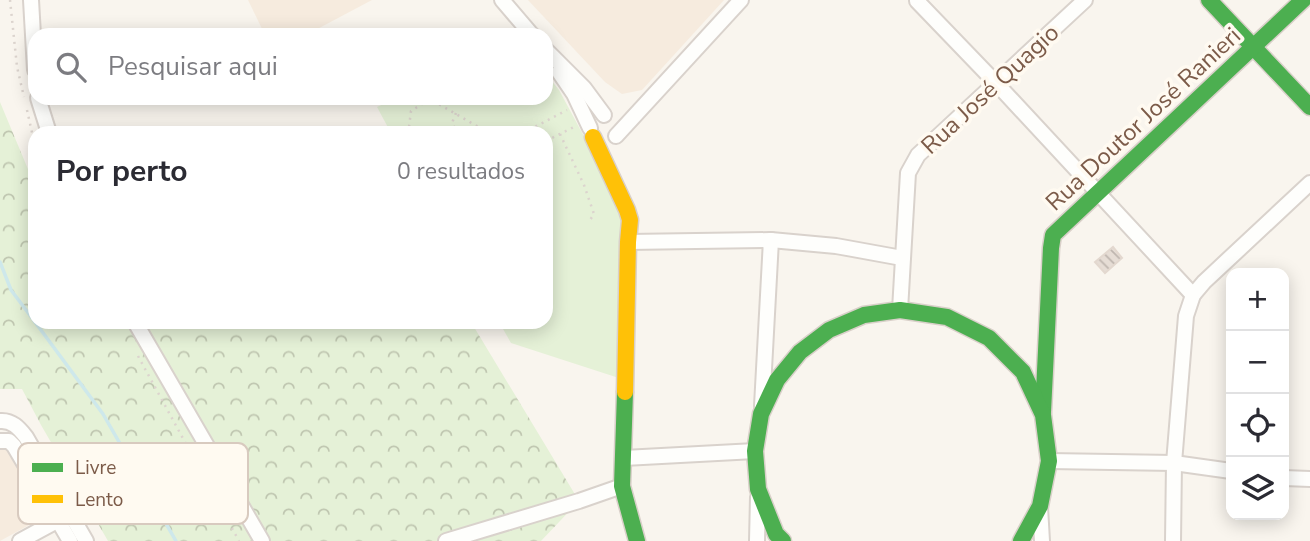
<!DOCTYPE html>
<html lang="pt">
<head>
<meta charset="utf-8">
<style>
	:root { --surface:#fff; --page:#f2f2f3; --text:#2b2b33; --muted:#7c7c81; --line:#e1e1e2 }
	body { margin:0; font-family:"Nunito Sans",sans-serif; background:var(--page); color:var(--text) }
	.controls { position:absolute; right:21px; bottom:21px; display:grid; overflow:hidden; border-radius:14px; box-shadow:0 4px 18px #0003 }
	.controls button { width:63px; height:63px; display:grid; place-items:center; padding:0; border:0; border-bottom:2px solid var(--line); background:var(--surface); color:var(--text); font:35px sans-serif }
	.list { margin:0; padding:0; list-style:none }
	h2 { display:flex; justify-content:space-between; align-items:center; height:91px; margin:0; padding:0 28px; font-size:30px }
	h2 small { font-size:23px; font-weight:400; color:var(--muted) }
	.icon { flex:none; width:38px; height:38px; fill:none; stroke:currentColor; stroke-width:2; stroke-linecap:round; stroke-linejoin:round }
	.map { position:relative; flex:none; width:1310px; height:541px; overflow:hidden }
	.search { position:absolute; background:var(--surface); box-shadow:0 4px 18px #0003; left:28px; top:28px; width:525px; height:77px; display:flex; align-items:center; gap:18px; box-sizing:border-box; padding:0 24px; border-radius:21px; color:var(--muted); font-size:26px }
	.panel { position:absolute; background:var(--surface); box-shadow:0 4px 18px #0003; left:28px; top:126px; width:525px; height:203px; border-radius:21px }
	.map>svg:first-child { display:block }
</style>
</head>
<body>
<div class="map">
<svg width="1310" height="541" viewBox="0 0 1310 541">
	<defs>
		<pattern id="forest-crowns" width="20" height="18" patternUnits="userSpaceOnUse" patternTransform="scale(1.75)"><rect width="20" height="18" fill="#e5f1d7"/><path d="M2 6a3 3 0 1 1 6 0M12 15a3 3 0 1 1 6 0" fill="none" stroke="#bfc6b0"/></pattern>
		<pattern id="building-back-hatch" width="6" height="6" patternUnits="userSpaceOnUse" patternTransform="scale(1.75)"><rect width="6" height="6" fill="#e6ddd5"/><path d="M-1 5l2 2M0 0l6 6M5-1l2 2" fill="none" stroke="#bfb6af"/></pattern>
	</defs>
	<rect width="100%" height="100%" fill="#f9f5ee"/>
	<!-- residential -->
	<g fill="#f6ebde">
		<path d="M248,0H372L306,35H265Z"/>
		<path d="M528,0H724L642,90L622,94L605,82Z"/>
		<path d="M8,445L51,513L0,541V450Z"/>
	</g>
	<!-- forest -->
	<path fill="url(#forest-crowns)" d="M0,102L35,186V322H471L579,501L541,541H108L41,425L22,389H0Z"/>
	<!-- park -->
	<path fill="#e5f1d7" d="M546,74L559,90L601,168L622,221L625,380L511,343L499,322H546V133H391L377,107L396,98H546Z"/>
	<g fill="none" stroke-linecap="round" stroke-linejoin="round">
		<!-- stream -->
		<g stroke="#cee8eb" stroke-width="3.5">
			<path d="M0,262L11,290L35,322"/>
			<path d="M35,322L103,414L176,541"/>
		</g>
	</g>
	<!-- building -->
	<path fill="url(#building-back-hatch)" stroke="#e3d8cf" stroke-width="2" d="M1113,247L1122,258L1105,273L1095,262Z"/>
	<g fill="none" stroke-linecap="round" stroke-linejoin="round">
		<defs>
			<g id="street">
				<path d="M31,0L35,70"/>
				<path d="M502,0L532,35"/>
				<path d="M917,1L996,83L1193,295"/>
				<path d="M546,50L584,88L604,115"/>
				<path d="M559,72L574,94L590,128"/>
				<path d="M38,98L49,133"/>
				<path d="M616,136L741,0"/>
				<path d="M628,242L771,240L836,246L902,258"/>
				<path d="M900,310L908,173L918,155L1085,0"/>
				<path d="M135,322L262,541"/>
				<path d="M762,406L771,240"/>
				<path d="M0,421C12,420 19,428 26,437L86,541"/>
				<path d="M0,441H9L14,446L70,541"/>
				<path d="M624,458L755,451"/>
				<path d="M1049,461L1174,463L1231,471"/>
				<path d="M1284,478L1310,479"/>
				<path d="M1040,507L1042,541"/>
				<path d="M20,541L66,516"/>
				<path d="M446,541L579,501L622,486"/>
				<path d="M757,541L758,497"/>
				<path d="M1173,541L1174,463L1186,316L1193,295L1204,282L1310,183"/>
			</g>
			<g id="fast">
				<path d="M1209,0L1310,107"/>
				<path d="M625,392L622,486L637,541"/>
				<path d="M1043,412L1051,248L1053,235L1303,0"/>
				<path d="M783,541L776,534L758,489L755,451L761,414L777,380L800,352L829,330L864,315L900,310L947,317L989,338L1023,372L1043,415L1049,461L1040,506L1021,541"/>
			</g>
			<path id="slow" d="M593,137L627,210L630,220L628,242L625,392"/>
		</defs>
		<!-- street casing -->
		<use href="#street" stroke="#d9d2cc" stroke-width="18"/>
		<!-- fast casing -->
		<use href="#fast" stroke="#d9d0c9" stroke-width="19"/>
		<!-- slow casing -->
		<use href="#slow" stroke="#d9d0c9" stroke-width="19"/>
		<!-- path -->
		<g stroke="#dcd4ce" stroke-width="2.5" stroke-dasharray="2 5" stroke-linecap="butt">
			<path d="M10,0L17,67L24,97"/>
			<path d="M27,110L35,146"/>
			<path d="M456,113L452,123L457,133"/>
			<path d="M412,133L409,127L411,111L430,99L489,133"/>
			<path d="M438,133L443,130L446,133"/>
			<path d="M523,133L567,110"/>
			<path d="M560,134L584,185L594,214L590,220"/>
			<path d="M546,141L576,126"/>
			<path d="M138,356L239,541"/>
		</g>
		<!-- street -->
		<use href="#street" stroke="#fefefc" stroke-width="14"/>
		<!-- fast -->
		<use href="#fast" stroke="#4caf50" stroke-width="16"/>
		<!-- slow -->
		<use href="#slow" stroke="#ffc107" stroke-width="16"/>
	</g>
	<g text-anchor="middle" dominant-baseline="central" stroke-width="7" stroke-linejoin="round" paint-order="stroke">
		<!-- street labels -->
		<g font-size="24" fill="#7c5b49" stroke="#fffaf1">
			<text transform="translate(990 89) rotate(-43)">Rua José Quagio</text>
			<text transform="translate(1143 119) rotate(-43)">Rua Doutor José Ranieri</text>
		</g>
	</g>
	<!-- legend -->
	<rect x="18" y="443" width="230" height="81" rx="10" fill="#fffaf1" stroke="#d8cabf" stroke-width="2"/>
	<rect x="32" y="463" width="31" height="9" fill="#4caf50"/>
	<rect x="32" y="495" width="31" height="8" fill="#ffc107"/>
	<g font-size="19" fill="#7c5b49">
		<text x="75" y="474">Livre</text>
		<text x="75" y="506">Lento</text>
	</g>
</svg>
<div class="controls">
<button>+</button>
<button>−</button>
<button><svg class="icon" aria-label="locate" viewBox="0 0 24 24"><circle cx="12" cy="12" r="6"/><path d="M12 2v4M12 18v4M2 12h4M18 12h4"/></svg></button>
<button><svg class="icon" aria-label="layers" viewBox="0 0 24 24"><path d="M12 4l9 5-9 5-9-5zM3 14l9 5 9-5"/></svg></button>
</div>
<div class="search"><svg class="icon" aria-label="search" viewBox="0 0 24 24"><circle cx="10" cy="10" r="6"/><path d="M15 15l6 6"/></svg>Pesquisar aqui</div>
<section class="panel">
<h2>Por perto<small>0 resultados</small></h2>
<ul class="list">
</ul>
</section>
</div>
</body>
</html>
